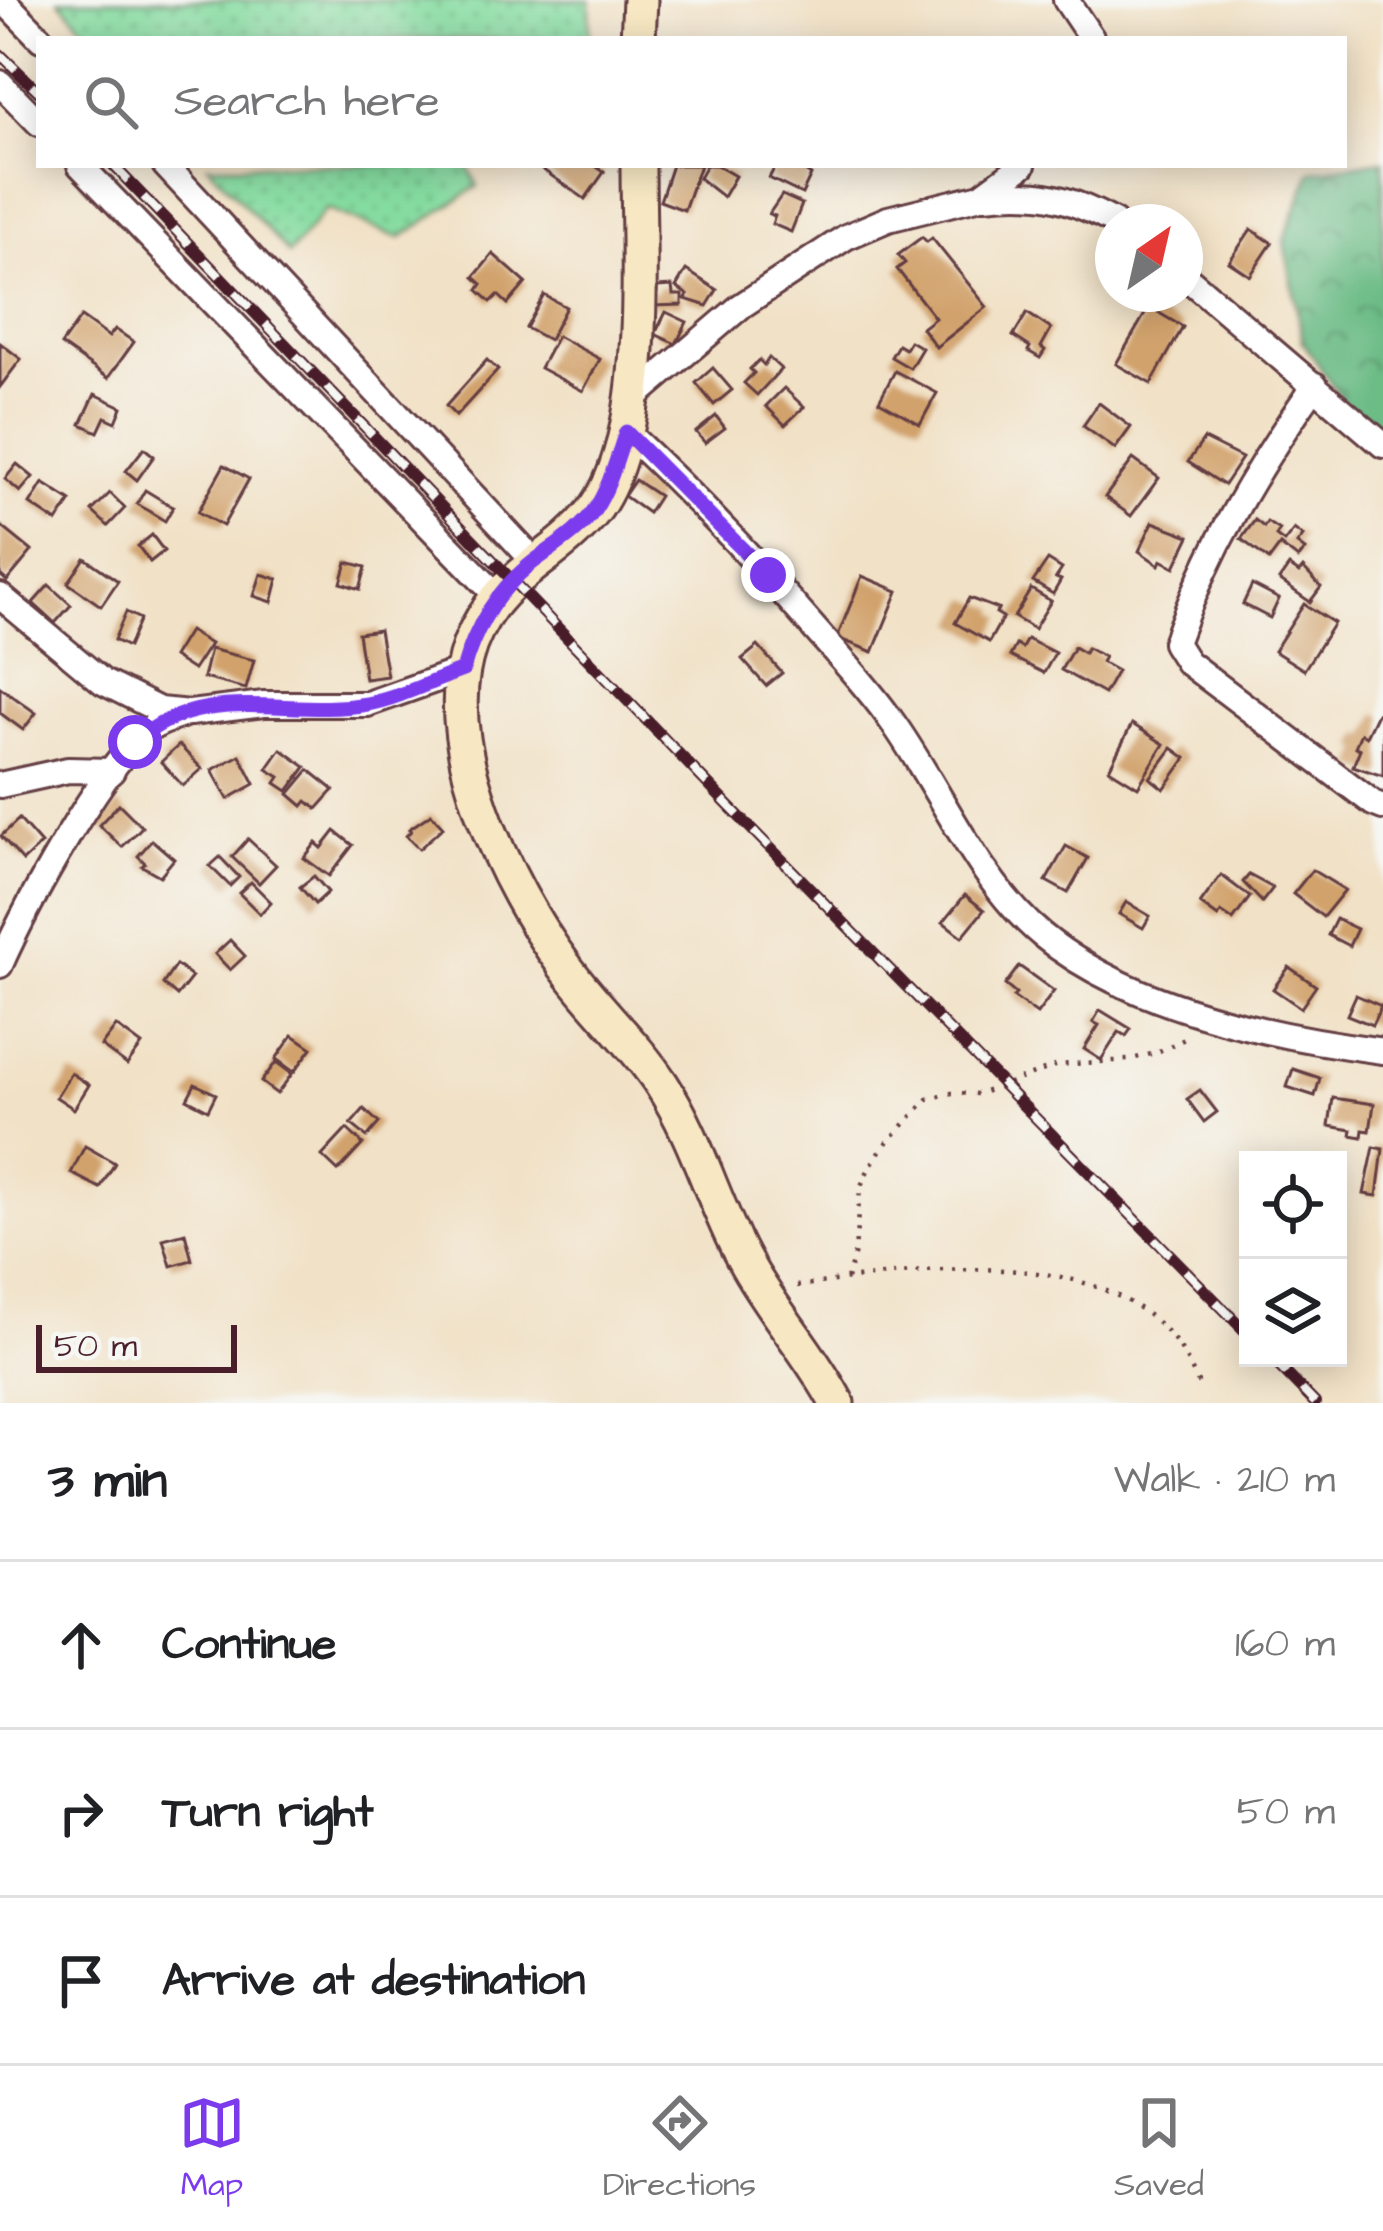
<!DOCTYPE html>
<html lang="en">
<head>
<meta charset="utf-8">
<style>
	:root { --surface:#fff; --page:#f2f2f2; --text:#202124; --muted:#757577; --line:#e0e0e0; --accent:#7c3aed }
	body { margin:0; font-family:"Architects Daughter",sans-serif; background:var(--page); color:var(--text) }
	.controls { position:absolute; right:36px; bottom:36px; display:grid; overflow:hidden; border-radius:0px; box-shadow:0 6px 30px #0003 }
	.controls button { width:108px; height:108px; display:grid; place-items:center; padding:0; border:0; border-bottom:3px solid var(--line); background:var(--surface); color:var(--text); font:60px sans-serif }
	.compass { position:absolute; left:1095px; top:204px; width:108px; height:108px; border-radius:50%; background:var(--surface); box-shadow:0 6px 30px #0003; rotate:34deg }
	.scale { position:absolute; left:36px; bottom:30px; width:201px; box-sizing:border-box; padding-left:12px; border:6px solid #4a1f2b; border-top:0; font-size:33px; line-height:42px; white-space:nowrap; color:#4a1f2b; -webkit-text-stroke:9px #f6f6f2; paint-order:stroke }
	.stop { position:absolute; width:36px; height:36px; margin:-27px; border:9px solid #7c3aed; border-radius:50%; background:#fff }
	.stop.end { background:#7c3aed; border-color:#fff; box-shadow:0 3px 12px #0008 }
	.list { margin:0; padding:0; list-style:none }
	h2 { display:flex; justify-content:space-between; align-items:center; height:156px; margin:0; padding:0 48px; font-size:51px }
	h2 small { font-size:39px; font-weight:400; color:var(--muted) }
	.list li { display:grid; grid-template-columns:78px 1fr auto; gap:36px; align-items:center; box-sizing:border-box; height:168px; padding:0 48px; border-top:3px solid var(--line) }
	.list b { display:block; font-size:45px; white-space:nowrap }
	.list em { font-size:39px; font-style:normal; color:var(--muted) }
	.icon { flex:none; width:66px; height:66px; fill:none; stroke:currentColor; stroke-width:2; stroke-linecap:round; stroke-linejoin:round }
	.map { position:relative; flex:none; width:1383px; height:1403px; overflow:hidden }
	.search { position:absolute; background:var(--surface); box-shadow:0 6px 30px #0003; left:36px; right:36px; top:36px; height:132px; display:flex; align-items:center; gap:30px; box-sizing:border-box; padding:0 42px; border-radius:0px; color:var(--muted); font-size:45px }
	.sheet { height:660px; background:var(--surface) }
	nav { display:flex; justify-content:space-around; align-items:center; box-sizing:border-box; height:168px; border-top:3px solid var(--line); background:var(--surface); font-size:33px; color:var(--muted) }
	nav a { display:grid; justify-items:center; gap:6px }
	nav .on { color:var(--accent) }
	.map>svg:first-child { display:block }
</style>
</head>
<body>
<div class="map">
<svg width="1383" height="1403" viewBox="0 0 1383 1403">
	<defs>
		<pattern id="grass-dots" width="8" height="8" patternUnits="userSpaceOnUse" patternTransform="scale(3)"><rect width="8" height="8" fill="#85dca0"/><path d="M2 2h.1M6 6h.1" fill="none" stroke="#74bc8a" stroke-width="1.8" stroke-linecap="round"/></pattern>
		<pattern id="forest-crowns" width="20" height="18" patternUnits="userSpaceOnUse" patternTransform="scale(3)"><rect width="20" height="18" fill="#6cbc86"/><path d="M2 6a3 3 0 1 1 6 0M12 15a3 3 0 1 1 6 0" fill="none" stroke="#5b986e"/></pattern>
	</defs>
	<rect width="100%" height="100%" fill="#f6f6f2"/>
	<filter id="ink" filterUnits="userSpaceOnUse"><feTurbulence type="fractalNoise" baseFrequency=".00833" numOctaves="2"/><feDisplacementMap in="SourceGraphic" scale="24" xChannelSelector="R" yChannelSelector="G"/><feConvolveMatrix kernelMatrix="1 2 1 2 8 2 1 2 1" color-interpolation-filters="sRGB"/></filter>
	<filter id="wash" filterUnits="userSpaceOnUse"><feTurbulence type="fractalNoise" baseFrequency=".004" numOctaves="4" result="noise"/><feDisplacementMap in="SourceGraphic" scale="48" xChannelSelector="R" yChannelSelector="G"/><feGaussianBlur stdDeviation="2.7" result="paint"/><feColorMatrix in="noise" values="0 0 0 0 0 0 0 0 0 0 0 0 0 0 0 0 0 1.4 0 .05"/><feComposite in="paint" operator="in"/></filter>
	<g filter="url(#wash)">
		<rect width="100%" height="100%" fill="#f1e1c6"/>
		<!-- grass -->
		<g fill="url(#grass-dots)" stroke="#687e66" stroke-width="3">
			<path d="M59,0H590V39H95Z"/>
			<path d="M208,165H467L478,186L400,238L326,209L289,254Z"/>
		</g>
		<!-- forest -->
		<path fill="url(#forest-crowns)" stroke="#5b6e58" stroke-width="3" d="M1383,160V439L1343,402L1303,342L1284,240L1311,171Z"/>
		<g id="blocks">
			<!-- building -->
			<g fill="#d1a26c">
				<path d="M536,165H594L604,172L585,199Z"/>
				<path d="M672,165H700L684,210L660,201Z"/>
				<path d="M706,165H716L735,176L723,197L699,178Z"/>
				<path d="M776,165H796L811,175L802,194L769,178Z"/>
				<path d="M782,195L802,204L791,232L772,224L775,216L769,214Z"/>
				<path d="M1251,229L1272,243L1250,276L1229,262Z"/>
				<path d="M922,237L927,242L932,238L987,307L936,347L922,328L935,318L897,269L905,263L898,255Z"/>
				<path d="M493,254L526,283L508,304L498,295L491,302L478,290L482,284L474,277Z"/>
				<path d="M686,270L717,290L707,306L685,299L688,295L676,287Z"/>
				<path d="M672,286L673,295H682V305L652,306L651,292H657V287Z"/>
				<path d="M544,295L566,307L549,340L526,328Z"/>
				<path d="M1149,307L1183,327L1151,384L1116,364Z"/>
				<path d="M666,312L687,322L676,344L655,334Z"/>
				<path d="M1027,313L1051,329L1041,347L1045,350L1040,358L1028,351L1030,347L1013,336Z"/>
				<path d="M81,317L109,337L115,329L134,342L108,378L61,345Z"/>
				<path d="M557,336L600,359L583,391L540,368Z"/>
				<path d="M910,341L922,348L910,368L891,357L898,345L905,349Z"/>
				<path d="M0,343L21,359L0,387Z"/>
				<path d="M769,358L781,369L757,395L744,383L754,373L750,369L759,360L764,365Z"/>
				<path d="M487,360L498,370L456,416L446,406Z"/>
				<path d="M713,368L732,390L714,405L696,383Z"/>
				<path d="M895,371L937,393L920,424L879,401Z"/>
				<path d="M784,388L804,407L785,425L766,406Z"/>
				<path d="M95,394L122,407L116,422L105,417L98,432L81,424Z"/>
				<path d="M1099,403L1131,427L1115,449L1083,426Z"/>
				<path d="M716,416L725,428L705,443L696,432Z"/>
				<path d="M1204,439L1242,458L1224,485L1188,462Z"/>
				<path d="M144,448L154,456L137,480L126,471Z"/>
				<path d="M1133,459L1159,478L1131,516L1105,497Z"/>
				<path d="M17,464L33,477L20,492L5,479Z"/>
				<path d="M224,465L249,479L223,526L198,512Z"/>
				<path d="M635,480L659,496L648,513L624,496Z"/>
				<path d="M43,483L71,501L57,522L30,504Z"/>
				<path d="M145,490L173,507L165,521L137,504Z"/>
				<path d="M110,493L125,508L108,526L92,511Z"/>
				<path d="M1255,520L1264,527L1267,522L1279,530L1276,536L1284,542L1294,529L1303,536L1297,544L1305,550L1298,559L1280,545L1269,560L1241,539Z"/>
				<path d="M1153,522L1190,536L1175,567L1161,560L1159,565L1139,551Z"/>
				<path d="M0,525L32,551L7,581L0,575Z"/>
				<path d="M152,535L164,551L150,562L138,546Z"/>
				<path d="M85,558L118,581L101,606L68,583Z"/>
				<path d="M1048,560L1062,569L1056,578L1061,580L1053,594L1033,582Z"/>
				<path d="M347,562L366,567L360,589L341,583Z"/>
				<path d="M1289,566L1299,573L1303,568L1321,587L1310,602L1279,580Z"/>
				<path d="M261,574L278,579L272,602L254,596Z"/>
				<path d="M862,576L898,591L873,652L837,638Z"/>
				<path d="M49,585L71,605L55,623L33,603Z"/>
				<path d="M1252,585L1279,599L1270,618L1243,604Z"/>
				<path d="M1031,589L1051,601L1034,629L1014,617Z"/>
				<path d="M969,598L998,609L996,613L1003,617L989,642L955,623Z"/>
				<path d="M1304,604L1334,623L1304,670L1274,651Z"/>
				<path d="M126,612L140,619L128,647L114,640Z"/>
				<path d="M379,630L387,676L365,679L358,633Z"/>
				<path d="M189,631L210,644L193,670L173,657Z"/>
				<path d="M1027,639L1055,653L1044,673L1010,656L1016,645L1022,648Z"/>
				<path d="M758,646L782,673L766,686L742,659Z"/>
				<path d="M1074,647L1084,653L1087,648L1104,657L1101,662L1117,671L1104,694L1061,670Z"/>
				<path d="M210,649L254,660L246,689L203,678Z"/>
				<path d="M0,687L36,713L23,730L0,713Z"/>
				<path d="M1377,713L1383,716V776L1353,766L1360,749L1355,747L1361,733L1366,736Z"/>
				<path d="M1132,724L1164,744L1138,787L1109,769Z"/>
				<path d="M179,745L202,769L183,786L161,762Z"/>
				<path d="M1172,748L1186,758L1164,789L1150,778Z"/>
				<path d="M281,749L306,767L288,791L276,783L280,777L267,769Z"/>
				<path d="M240,755L255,784L228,799L212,770Z"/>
				<path d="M309,770L334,790L317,809L307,801L303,806L289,794Z"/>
				<path d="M119,804L142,827L122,847L99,825Z"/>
				<path d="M431,814L443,827L419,849L406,836L411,831L409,829Z"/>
				<path d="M19,819L41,844L23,861L1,836Z"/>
				<path d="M335,831L353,845L329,876L304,858L316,843L322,848Z"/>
				<path d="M248,839L276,865L259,883L232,857Z"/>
				<path d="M152,840L174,859L160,876L142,866L145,863L138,856Z"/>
				<path d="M1066,846L1088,858L1068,893L1046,881Z"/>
				<path d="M220,857L239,877L230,886L210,866Z"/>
				<path d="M1312,870L1345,890L1323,917L1293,894Z"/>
				<path d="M1221,875L1250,897L1233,920L1221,912L1218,917L1200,904Z"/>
				<path d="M1249,875L1273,888L1262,902L1243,882Z"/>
				<path d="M314,876L328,892L315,904L300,887Z"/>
				<path d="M251,882L271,902L260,914L239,893Z"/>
				<path d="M965,895L984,910L962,937L943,922Z"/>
				<path d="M1126,902L1150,916L1143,928L1119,914Z"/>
				<path d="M1336,919L1357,929L1349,946L1328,935Z"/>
				<path d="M230,940L245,956L230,970L215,954Z"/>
				<path d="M176,965L192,977L177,996L163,984Z"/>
				<path d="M1019,966L1054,991L1037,1014L1013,997L1016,994L1005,985Z"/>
				<path d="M1289,967L1316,986L1301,1008L1273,989Z"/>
				<path d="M1356,995L1381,1006L1372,1025L1347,1015Z"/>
				<path d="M1100,1010L1131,1029L1126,1036L1119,1032L1101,1060L1084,1049L1099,1025L1093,1022Z"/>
				<path d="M116,1026L142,1045L127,1065L101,1046Z"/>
				<path d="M293,1035L312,1048L294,1072L276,1059Z"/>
				<path d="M276,1062L292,1074L277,1094L261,1082Z"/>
				<path d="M1293,1069L1320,1078L1315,1096L1287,1087Z"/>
				<path d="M71,1073L89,1085L74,1109L56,1097Z"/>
				<path d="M195,1084L216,1094L208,1110L187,1099Z"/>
				<path d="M1200,1090L1217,1112L1204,1122L1187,1099Z"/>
				<path d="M1333,1098L1374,1104L1370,1131L1363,1130L1362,1137L1351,1135L1352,1130L1329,1126Z"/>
				<path d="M364,1109L379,1123L367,1137L351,1124Z"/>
				<path d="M347,1129L363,1144L338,1171L322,1156Z"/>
				<path d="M85,1146L115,1163L100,1188L71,1173Z"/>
				<path d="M1374,1147L1383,1149L1377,1196L1364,1194Z"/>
				<path d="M185,1233L192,1260L171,1266L163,1239Z"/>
			</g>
		</g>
	</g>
	<g filter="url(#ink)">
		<use href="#blocks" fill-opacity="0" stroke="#633c42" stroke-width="3"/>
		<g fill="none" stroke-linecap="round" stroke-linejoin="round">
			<defs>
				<g id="street">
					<path d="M3,0L41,39"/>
					<path d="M1066,0L1092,39"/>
					<path d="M0,83L39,123"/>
					<path d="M80,165L498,597"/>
					<path d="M165,165L534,561"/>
					<path d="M984,196C1038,190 1066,196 1114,222"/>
					<path d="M1185,276L1383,445"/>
					<path d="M1315,385C1258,466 1208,549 1175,643L1187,662L1373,803L1383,807"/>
					<path d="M632,399L741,306L846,237L888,219L981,196L1023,165"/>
					<path d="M626,432C695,497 759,564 821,636C845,663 870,690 891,720C939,786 978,883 1042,935C1129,1007 1273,1037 1383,1051"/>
					<path d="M0,596L103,682L159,710L190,713L264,704H367L463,670"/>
					<path d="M0,785L68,770L112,771"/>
					<path d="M0,965C25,909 101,766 148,730C158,723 170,719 182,715"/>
				</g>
				<g id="secondary">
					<path d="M638,39L640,0"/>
					<path d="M638,165C638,257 651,438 593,512C552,563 497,574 470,644C434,741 507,887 564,965C594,1007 634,1042 662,1085C697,1139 713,1202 743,1258C770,1309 810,1352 837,1403"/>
				</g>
			</defs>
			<!-- street casing -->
			<use href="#street" stroke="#633c42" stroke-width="30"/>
			<!-- secondary casing -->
			<use href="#secondary" stroke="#633c42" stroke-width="39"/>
			<!-- path -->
			<g stroke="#633c42" stroke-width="4.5" stroke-dasharray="3 9" stroke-linecap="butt">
				<path d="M847,1279L855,1252L860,1188L869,1168L882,1148L928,1099L952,1093L979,1094L1058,1065L1128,1060L1155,1053L1191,1036"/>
				<path d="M797,1286C910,1271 1093,1239 1175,1341C1186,1355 1193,1374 1202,1390"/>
			</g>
			<!-- street -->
			<use href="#street" stroke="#fff" stroke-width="24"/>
			<!-- secondary -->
			<use href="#secondary" stroke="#f7e8c3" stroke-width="33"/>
			<defs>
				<g id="rail">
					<path d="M0,54L39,92"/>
					<path d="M113,165L727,804L1248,1334"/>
					<path d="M1271,1358L1315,1403"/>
				</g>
			</defs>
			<!-- rail casing -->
			<use href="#rail" stroke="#4a1f2b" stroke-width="12"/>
			<!-- rail -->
			<use href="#rail" stroke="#f6f6f2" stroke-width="8" stroke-dasharray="22" stroke-linecap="butt"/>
		</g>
	</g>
	<g fill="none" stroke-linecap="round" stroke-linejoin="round" filter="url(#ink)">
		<!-- route -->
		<path stroke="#7c3aed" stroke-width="15" d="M135,742C203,681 289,718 367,704C399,698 432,681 463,670C475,627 496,591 532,563C554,546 579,533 595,509C610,487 617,457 626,432L768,575"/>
	</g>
</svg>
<div class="controls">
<button><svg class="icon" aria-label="locate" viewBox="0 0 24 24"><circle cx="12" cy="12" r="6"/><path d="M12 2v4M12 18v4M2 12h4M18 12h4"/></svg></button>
<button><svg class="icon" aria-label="layers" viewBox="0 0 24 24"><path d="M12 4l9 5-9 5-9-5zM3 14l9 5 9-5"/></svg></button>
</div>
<svg class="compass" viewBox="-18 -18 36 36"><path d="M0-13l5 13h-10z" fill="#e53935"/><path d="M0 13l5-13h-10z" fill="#757577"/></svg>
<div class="scale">50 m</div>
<div class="stop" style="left:135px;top:742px"></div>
<div class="stop end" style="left:768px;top:575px"></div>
<div class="search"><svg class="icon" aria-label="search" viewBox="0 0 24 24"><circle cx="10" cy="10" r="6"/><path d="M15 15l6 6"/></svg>Search here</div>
</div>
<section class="sheet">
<h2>3 min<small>Walk · 210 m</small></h2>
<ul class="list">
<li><svg class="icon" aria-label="ahead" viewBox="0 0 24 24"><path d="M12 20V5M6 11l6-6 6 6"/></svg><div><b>Continue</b></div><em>160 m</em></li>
<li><svg class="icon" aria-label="right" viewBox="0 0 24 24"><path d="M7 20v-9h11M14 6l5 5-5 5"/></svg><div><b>Turn right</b></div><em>50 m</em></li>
<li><svg class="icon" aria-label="arrive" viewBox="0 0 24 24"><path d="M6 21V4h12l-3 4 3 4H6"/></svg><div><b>Arrive at destination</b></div></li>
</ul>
</section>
<nav>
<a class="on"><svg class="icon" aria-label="map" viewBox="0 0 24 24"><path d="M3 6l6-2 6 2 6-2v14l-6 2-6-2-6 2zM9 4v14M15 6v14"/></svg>Map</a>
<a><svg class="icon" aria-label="directions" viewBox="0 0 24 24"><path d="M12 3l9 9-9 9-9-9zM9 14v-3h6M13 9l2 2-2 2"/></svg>Directions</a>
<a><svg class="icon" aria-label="saved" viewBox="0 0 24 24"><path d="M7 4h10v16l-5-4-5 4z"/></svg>Saved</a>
</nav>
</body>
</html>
